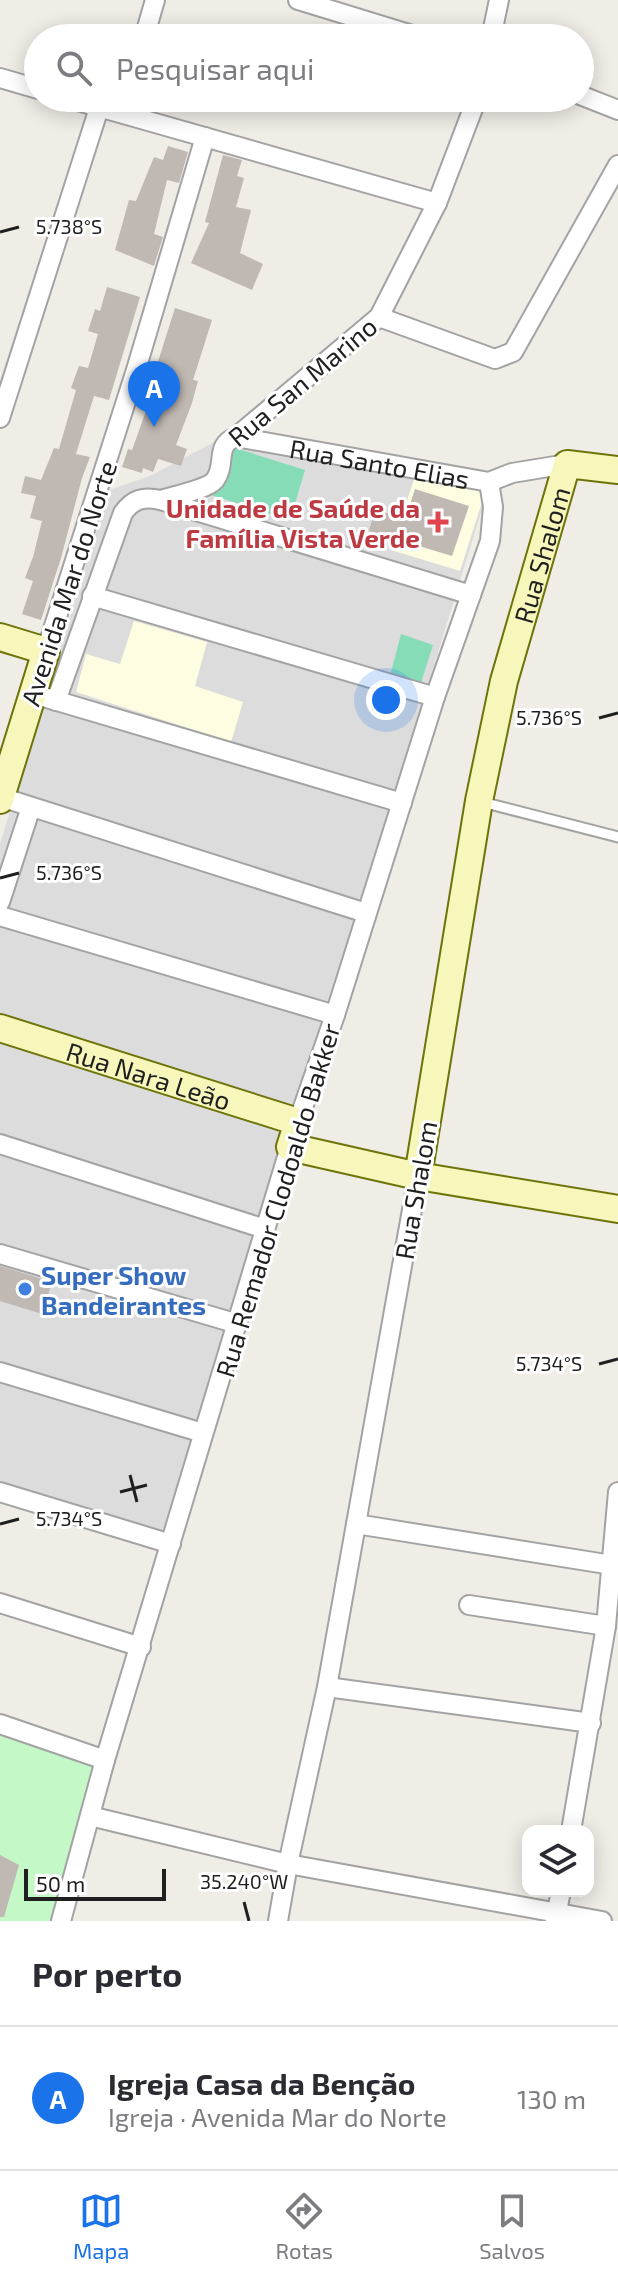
<!DOCTYPE html>
<html lang="pt">
<head>
<meta charset="utf-8">
<style>
	:root { --surface:#fff; --page:#f7f7f7; --text:#2b2b33; --muted:#7c7c81; --line:#e1e1e2; --accent:#1a73e8 }
	body { margin:0; font-family:"Exo 2",sans-serif; background:var(--page); color:var(--text) }
	.controls { position:absolute; right:24px; bottom:24px; display:grid; overflow:hidden; border-radius:16px; box-shadow:0 4px 20px #0003 }
	.controls button { width:72px; height:72px; display:grid; place-items:center; padding:0; border:0; border-bottom:2px solid var(--line); background:var(--surface); color:var(--text); font:40px sans-serif }
	.scale { position:absolute; left:24px; bottom:20px; width:142px; box-sizing:border-box; padding-left:8px; border:4px solid #1f1f1f; border-top:0; font-size:22px; line-height:28px; white-space:nowrap; color:#1f1f1f; -webkit-text-stroke:6px #fff; paint-order:stroke }
	.you { position:absolute; left:386px; top:700px; width:28px; height:28px; margin:-20px; border:6px solid #fff; border-radius:50%; background:#1a73e8; box-shadow:0 0 0 12px #1a73e833 }
	.badge { display:grid; place-items:center; width:52px; height:52px; border-radius:50%; background:var(--accent); color:#fff; font-size:26px; font-weight:700 }
	.pin { position:absolute; translate:-50% -66px; filter:drop-shadow(0 2px 4px #0008) }
	.pin::after { content:''; position:absolute; top:42px; width:28px; height:24px; background:inherit; clip-path:polygon(0 0,100% 0,50% 100%) }
	.list { margin:0; padding:0; list-style:none }
	h2 { display:flex; justify-content:space-between; align-items:center; height:104px; margin:0; padding:0 32px; font-size:34px }
	h2 small { font-size:26px; font-weight:400; color:var(--muted) }
	.list li { display:grid; grid-template-columns:52px 1fr auto; gap:24px; align-items:center; box-sizing:border-box; height:144px; padding:0 32px; border-top:2px solid var(--line) }
	.list b { display:block; font-size:30px; white-space:nowrap }
	.list p { margin:0; font-size:26px; white-space:nowrap; color:var(--muted) }
	.list em { font-size:26px; font-style:normal; color:var(--muted) }
	.icon { flex:none; width:44px; height:44px; fill:none; stroke:currentColor; stroke-width:2; stroke-linecap:round; stroke-linejoin:round }
	.map { position:relative; flex:none; width:618px; height:1921px; overflow:hidden }
	.search { position:absolute; background:var(--surface); box-shadow:0 4px 20px #0003; left:24px; right:24px; top:24px; height:88px; display:flex; align-items:center; gap:20px; box-sizing:border-box; padding:0 28px; border-radius:44px; color:var(--muted); font-size:30px }
	.sheet { height:248px; background:var(--surface) }
	nav { display:flex; justify-content:space-around; align-items:center; box-sizing:border-box; height:112px; border-top:2px solid var(--line); background:var(--surface); font-size:22px; color:var(--muted) }
	nav a { display:grid; justify-items:center; gap:4px }
	nav .on { color:var(--accent) }
	.map>svg:first-child { display:block }
</style>
</head>
<body>
<div class="map">
<svg width="618" height="1921" viewBox="0 0 618 1921">
	<rect width="100%" height="100%" fill="#f0ece6"/>
	<!-- residential -->
	<path fill="#dddcdc" d="M218,440L487,493L166,1536L0,1485V844L109,490L150,476Z"/>
	<!-- education -->
	<g fill="#fefde1">
		<path d="M416,473L485,493L460,571L391,550Z"/>
		<path d="M134,621L207,642L195,686L243,702L231,742L76,692L86,654L120,664Z"/>
	</g>
	<!-- park -->
	<path fill="#c5f8c7" d="M0,1725L105,1760L61,1921H0Z"/>
	<!-- pitch -->
	<g fill="#87dcb8">
		<path d="M229,446L305,470L290,520L211,495Z"/>
		<path d="M401,634L433,645L420,686L390,676Z"/>
	</g>
	<!-- building -->
	<g fill="#c0b8b3">
		<path d="M168,146L188,152L179,183L167,180L154,234L163,237L154,266L115,250L129,200L136,201L154,157L163,160Z"/>
		<path d="M223,155L242,160L237,176L244,178L236,207L251,210L240,253L263,264L252,290L191,263L209,223L205,222Z"/>
		<path d="M107,287L140,297L109,400L94,396L76,454L90,457L82,478L61,558L41,620L22,614L33,581L25,578L33,557L42,521L30,518L36,496L21,493L25,476L41,480L54,448L59,449L76,390L71,388L79,366L88,368L98,334L88,331L95,309L100,311Z"/>
		<path d="M175,308L212,320L193,380L198,381L192,403L176,445L187,449L181,466L158,459L153,472L143,468L142,473L122,467L128,449L132,450L146,411L143,409Z"/>
		<path d="M415,489L469,506L452,556L369,531L375,509L405,519Z"/>
		<path d="M0,1266L52,1282L42,1314L0,1301Z"/>
		<path d="M0,1855L19,1865L4,1917H0Z"/>
	</g>
	<g fill="none" stroke-linecap="round" stroke-linejoin="round">
		<defs>
			<path id="lane" d="M482,802L618,837"/>
			<g id="street">
				<path d="M298,0L422,38"/>
				<path d="M144,38L155,0"/>
				<path d="M491,38L499,0"/>
				<path d="M0,78L38,89"/>
				<path d="M580,95L618,110"/>
				<path d="M67,98L437,203"/>
				<path d="M379,317L495,359L513,352L618,165"/>
				<path d="M0,418L99,108"/>
				<path id="s1" d="M236,437L489,482L512,473L567,464"/>
				<path d="M161,500C173,496 208,489 215,480C227,464 214,445 236,437L379,317L437,203L477,98"/>
				<path d="M92,596L435,697"/>
				<path d="M46,651L136,370L205,137"/>
				<path d="M47,698L402,803"/>
				<path d="M56,701L123,513C133,499 144,496 160,500L471,595"/>
				<path d="M1,797L366,913"/>
				<path d="M0,902L31,807"/>
				<path d="M0,916L335,1015"/>
				<path d="M298,1122L335,1015L435,697L490,541L493,507L489,482"/>
				<path d="M0,1144L265,1229"/>
				<path d="M0,1254L238,1324"/>
				<path d="M0,1372L203,1433"/>
				<path d="M0,1492L171,1544"/>
				<path d="M356,1524L612,1565"/>
				<path d="M0,1603L141,1647"/>
				<path d="M469,1605L606,1626"/>
				<path d="M327,1687L591,1723"/>
				<path d="M0,1724L105,1760"/>
				<path d="M90,1816L288,1864L602,1921"/>
				<path d="M571,1831L606,1626L618,1492"/>
				<path d="M61,1921L105,1760L290,1147"/>
				<path d="M278,1921L288,1864L327,1687L418,1176"/>
				<path d="M555,1921L561,1891"/>
			</g>
			<g id="secondary">
				<path d="M0,637L46,651L0,800"/>
				<path id="s2" d="M0,1028L298,1122L290,1147L418,1176L618,1209"/>
				<path id="s3" d="M418,1176L479,801L504,681L567,464L618,470"/>
			</g>
		</defs>
		<!-- lane casing -->
		<use href="#lane" stroke="#a3a3a3" stroke-width="13"/>
		<!-- street casing -->
		<use href="#street" stroke="#a3a3a3" stroke-width="22"/>
		<!-- secondary casing -->
		<use href="#secondary" stroke="#6d7409" stroke-width="30"/>
		<!-- lane -->
		<use href="#lane" stroke="#fff" stroke-width="9"/>
		<!-- street -->
		<use href="#street" stroke="#fff" stroke-width="18"/>
		<!-- secondary -->
		<use href="#secondary" stroke="#f7f7bc" stroke-width="26"/>
	</g>
	<!-- ticks -->
	<path fill="none" stroke="#1f1f1f" stroke-width="3" d="M0,232L19,227M599,718L618,713M0,878L19,873M599,1364L618,1359M130,1475L137,1502M120,1492L147,1485M0,1524L19,1519M244,1902L249,1921"/>
	<!-- markers -->
	<path fill="#e0444e" stroke="#fff" stroke-width="3" d="M434 510h8v8h8v8h-8v8h-8v-8h-8v-8h8z"/>
	<circle fill="#3f7fe0" stroke="#fff" stroke-width="3" cx="25" cy="1289" r="8"/>
	<g text-anchor="middle" dominant-baseline="central" stroke-width="6" stroke-linejoin="round" paint-order="stroke">
		<!-- street labels -->
		<g font-size="26" fill="#1f1f1f" stroke="#fff">
			<text transform="translate(302 381) rotate(-40)">Rua San Marino</text>
			<text stroke="none"><textPath href="#s1" startOffset="146">Rua Santo Elias</textPath></text>
			<text stroke="none"><textPath href="#s3" startOffset="634">Rua Shalom</textPath></text>
			<text transform="translate(68 583) rotate(-72)">Avenida Mar do Norte</text>
			<text stroke="none"><textPath href="#s2" startOffset="156">Rua Nara Leão</textPath></text>
			<text transform="translate(415 1190) rotate(-80)">Rua Shalom</text>
			<text transform="translate(277 1200) rotate(-73)">Rua Remador Clodoaldo Bakker</text>
		</g>
		<!-- health labels -->
		<g font-size="26" font-weight="bold" fill="#be3a42" stroke="#fff" text-anchor="end">
			<text x="420" y="507">Unidade de Saúde da<tspan x="420" dy="30">Família Vista Verde</tspan></text>
		</g>
		<!-- shop labels -->
		<g font-size="26" font-weight="bold" fill="#366cbe" stroke="#fff" text-anchor="start">
			<text x="41" y="1274">Super Show<tspan x="41" dy="30">Bandeirantes</tspan></text>
		</g>
	</g>
	<g font-size="20" text-anchor="middle" fill="#1f1f1f" stroke="#fff" stroke-width="6" stroke-linejoin="round" paint-order="stroke">
		<text x="69" y="234">5.738°S</text>
		<text x="549" y="725">5.736°S</text>
		<text x="69" y="880">5.736°S</text>
		<text x="549" y="1371">5.734°S</text>
		<text x="69" y="1526">5.734°S</text>
		<text x="244" y="1889">35.240°W</text>
	</g>
</svg>
<div class="controls">
<button><svg class="icon" aria-label="layers" viewBox="0 0 24 24"><path d="M12 4l9 5-9 5-9-5zM3 14l9 5 9-5"/></svg></button>
</div>
<div class="scale">50 m</div>
<div class="you"></div>
<div class="pin badge" style="left:154px;top:427px">A</div>
<div class="search"><svg class="icon" aria-label="search" viewBox="0 0 24 24"><circle cx="10" cy="10" r="6"/><path d="M15 15l6 6"/></svg>Pesquisar aqui</div>
</div>
<section class="sheet">
<h2>Por perto<small></small></h2>
<ul class="list">
<li><span class="badge">A</span><div><b>Igreja Casa da Benção</b><p>Igreja · Avenida Mar do Norte</p></div><em>130 m</em></li>
</ul>
</section>
<nav>
<a class="on"><svg class="icon" aria-label="map" viewBox="0 0 24 24"><path d="M3 6l6-2 6 2 6-2v14l-6 2-6-2-6 2zM9 4v14M15 6v14"/></svg>Mapa</a>
<a><svg class="icon" aria-label="directions" viewBox="0 0 24 24"><path d="M12 3l9 9-9 9-9-9zM9 14v-3h6M13 9l2 2-2 2"/></svg>Rotas</a>
<a><svg class="icon" aria-label="saved" viewBox="0 0 24 24"><path d="M7 4h10v16l-5-4-5 4z"/></svg>Salvos</a>
</nav>
</body>
</html>
